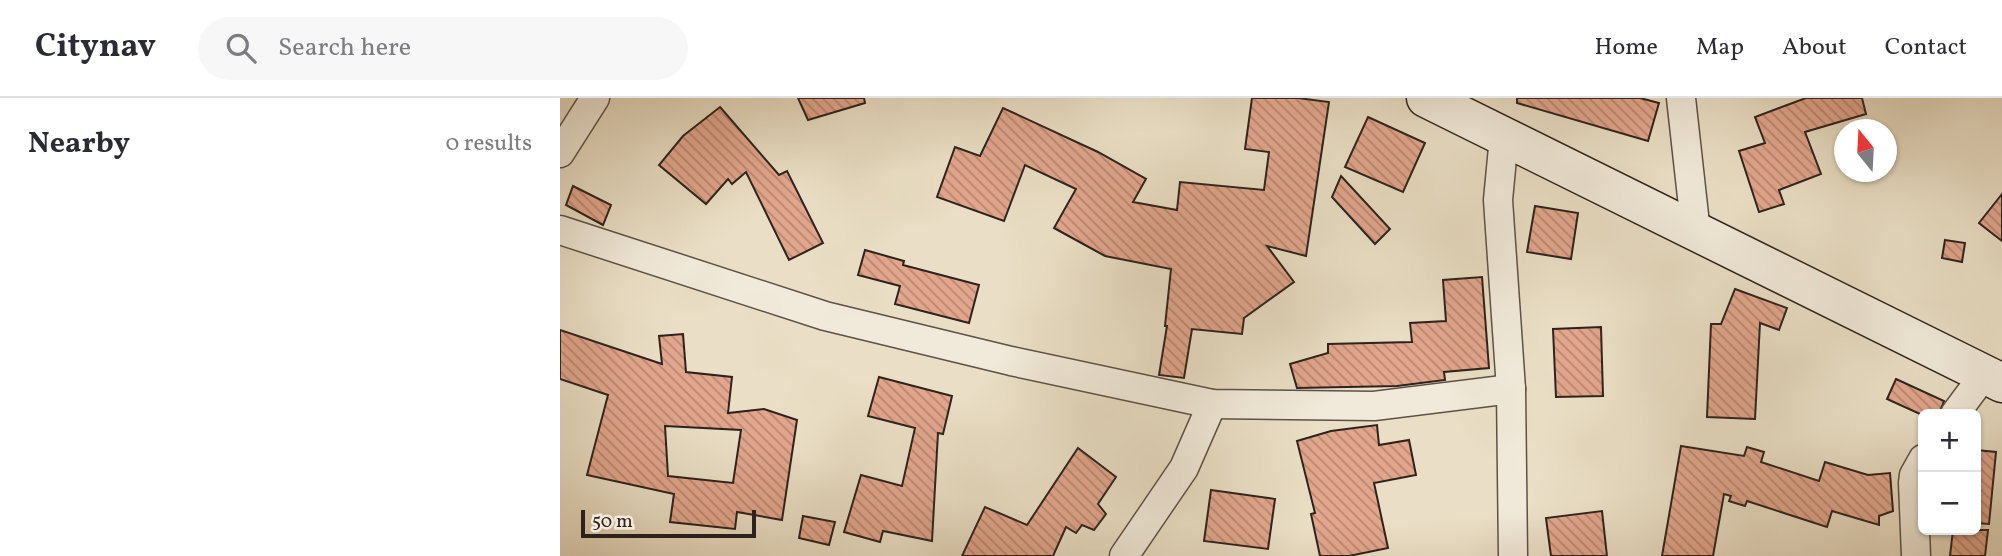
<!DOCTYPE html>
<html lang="en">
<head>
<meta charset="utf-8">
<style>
	:root { --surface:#fff; --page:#f7f7f7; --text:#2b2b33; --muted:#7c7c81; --line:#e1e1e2 }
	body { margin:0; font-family:Vollkorn,serif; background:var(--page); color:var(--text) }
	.controls { position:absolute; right:21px; bottom:21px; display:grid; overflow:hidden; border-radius:10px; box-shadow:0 2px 5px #0004 }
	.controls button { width:63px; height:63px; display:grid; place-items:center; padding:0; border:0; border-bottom:2px solid var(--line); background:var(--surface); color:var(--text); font:35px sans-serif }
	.compass { position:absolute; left:1274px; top:21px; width:63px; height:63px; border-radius:50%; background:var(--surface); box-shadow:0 2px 5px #0004; rotate:342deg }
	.scale { position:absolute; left:21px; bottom:18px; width:175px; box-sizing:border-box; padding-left:7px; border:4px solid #2e221c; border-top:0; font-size:19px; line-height:24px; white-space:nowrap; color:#2e221c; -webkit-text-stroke:5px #f1eada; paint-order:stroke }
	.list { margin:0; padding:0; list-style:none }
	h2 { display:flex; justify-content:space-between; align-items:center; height:91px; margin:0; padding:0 28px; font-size:30px }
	h2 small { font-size:23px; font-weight:400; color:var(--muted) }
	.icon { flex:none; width:38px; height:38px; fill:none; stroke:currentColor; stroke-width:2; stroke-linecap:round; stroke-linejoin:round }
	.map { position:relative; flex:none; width:1442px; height:458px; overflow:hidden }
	header { display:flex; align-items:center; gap:42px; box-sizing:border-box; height:98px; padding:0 35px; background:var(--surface); border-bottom:2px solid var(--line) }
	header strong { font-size:33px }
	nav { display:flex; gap:38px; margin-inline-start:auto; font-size:24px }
	.search { width:490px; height:63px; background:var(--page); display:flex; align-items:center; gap:18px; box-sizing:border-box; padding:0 24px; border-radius:38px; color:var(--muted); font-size:26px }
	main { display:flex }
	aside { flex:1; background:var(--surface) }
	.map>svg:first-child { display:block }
</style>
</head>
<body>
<header>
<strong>Citynav</strong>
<div class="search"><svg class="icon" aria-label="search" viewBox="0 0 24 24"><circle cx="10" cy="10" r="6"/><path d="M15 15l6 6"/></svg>Search here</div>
<nav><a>Home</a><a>Map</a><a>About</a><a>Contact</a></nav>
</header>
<main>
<aside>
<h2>Nearby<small>0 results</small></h2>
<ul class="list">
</ul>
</aside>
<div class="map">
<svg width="1442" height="458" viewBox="0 0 1442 458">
	<defs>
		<pattern id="building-back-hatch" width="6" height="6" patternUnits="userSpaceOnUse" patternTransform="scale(1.75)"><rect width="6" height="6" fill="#e2a68d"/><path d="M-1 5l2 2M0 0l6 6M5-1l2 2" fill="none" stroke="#b88772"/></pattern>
	</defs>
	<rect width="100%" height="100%" fill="#eadfc6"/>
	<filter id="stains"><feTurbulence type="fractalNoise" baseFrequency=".00286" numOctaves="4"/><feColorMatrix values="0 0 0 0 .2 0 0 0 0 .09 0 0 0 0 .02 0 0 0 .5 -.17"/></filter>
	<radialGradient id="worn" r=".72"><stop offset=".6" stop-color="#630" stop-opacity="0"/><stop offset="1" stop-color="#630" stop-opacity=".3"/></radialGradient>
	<!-- building -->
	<g fill="url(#building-back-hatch)" stroke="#2e221c" stroke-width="2" fill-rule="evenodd">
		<path d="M238,0H304L305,5L248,22Z"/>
		<path d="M692,0H738L769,4L746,158L707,148L734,184L684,220L682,236L632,231L624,280L599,277L607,228H605L611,171L545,158L494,130L516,91L465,67L444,123L377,99L395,49L420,58L443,10L538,54L586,81L573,104L617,112L620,84L704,92L709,54L685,51Z"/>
		<path d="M957,0H1080L1099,5L1088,43L957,5Z"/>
		<path d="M1246,0H1302L1306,16L1245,34L1261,76L1219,92L1224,106L1199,114L1179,53L1205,45L1195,19Z"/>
		<path d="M160,9L219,77L227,73L263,145L229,162L186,74L172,86L168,81L146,106L99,67L123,38Z"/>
		<path d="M808,19L865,45L843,94L785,69Z"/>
		<path d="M781,78L830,131L815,146L772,99Z"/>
		<path d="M13,88L51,107L43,127L6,107Z"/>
		<path d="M1442,96V143L1419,125Z"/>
		<path d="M975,108L1018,115L1011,161L967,154Z"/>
		<path d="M1385,142L1405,145L1402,164L1382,160Z"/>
		<path d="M305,152L344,163L343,167L419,187L409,225L335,206L340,188L298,177Z"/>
		<path d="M922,179L929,270L884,274L885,282L837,288L737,290L730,266L768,255V246L852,244L850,225L886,223L883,182Z"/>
		<path d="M1175,191L1227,210L1219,232L1200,225L1195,321L1147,319L1151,226H1161Z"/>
		<path d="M1041,229L1043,298L996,299L993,231Z"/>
		<path d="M0,232L102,266L99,238L123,236L126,274L172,279L168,315L204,311L237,322L222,422L177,414L175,431L110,424L114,396L27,377L48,297L0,281ZM105,328L181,332L173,385L108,378Z"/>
		<path d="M319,279L392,298L383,336L378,335L372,443L323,433L320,444L284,434L301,377L342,388L355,330L308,318Z"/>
		<path d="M1336,281L1384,303L1379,316H1360L1327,301Z"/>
		<path d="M817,327L819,347L849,342L856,377L814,385L828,450L789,458H760L751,416L755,415L737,343L771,333Z"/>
		<path d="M1121,348L1184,358L1187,349L1204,354L1201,364L1259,383L1265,364L1308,377L1330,375L1333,413L1319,418V427L1272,413L1267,429L1187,403L1185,408L1169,403L1171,398L1164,396L1153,458H1102Z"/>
		<path d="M518,350L556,379L538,406L546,416L534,432L522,427L516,435L506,429L493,458H402L425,409L467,427Z"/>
		<path d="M1416,352L1436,354L1429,426L1416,425Z"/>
		<path d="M651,392L715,401L708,451L644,443Z"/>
		<path d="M1042,413L1047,458H991L986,420Z"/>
		<path d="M243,418L275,424L269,447L239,440Z"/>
		<path d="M1393,432H1428L1425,458H1390Z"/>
	</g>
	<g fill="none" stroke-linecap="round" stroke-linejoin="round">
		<defs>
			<g id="street">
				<path d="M1121,0L1136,135"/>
				<path d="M944,39L938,102L951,291L953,458"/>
				<path d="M0,55L35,0"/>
				<path d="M0,132L265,218L451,263L652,306L814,308L951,291"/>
				<path d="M1395,316L1424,277"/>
				<path d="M564,458L624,370L652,306"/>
				<path d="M1356,458L1353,385L1354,377L1363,361"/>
			</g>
			<path id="secondary" d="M866,0L1442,285"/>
		</defs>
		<!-- street casing -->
		<use href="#street" stroke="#5d5146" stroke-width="31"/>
		<!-- secondary casing -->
		<use href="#secondary" stroke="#2e221c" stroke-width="41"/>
		<!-- street -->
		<use href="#street" stroke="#f1eada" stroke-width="28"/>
		<!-- secondary -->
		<use href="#secondary" stroke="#f1eada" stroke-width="38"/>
	</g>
	<rect width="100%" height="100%" filter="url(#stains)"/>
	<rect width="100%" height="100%" fill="url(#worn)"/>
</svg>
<div class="controls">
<button>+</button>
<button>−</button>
</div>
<svg class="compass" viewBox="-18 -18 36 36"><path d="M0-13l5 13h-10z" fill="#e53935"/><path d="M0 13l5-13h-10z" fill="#7c7c81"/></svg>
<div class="scale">50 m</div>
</div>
</main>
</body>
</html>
